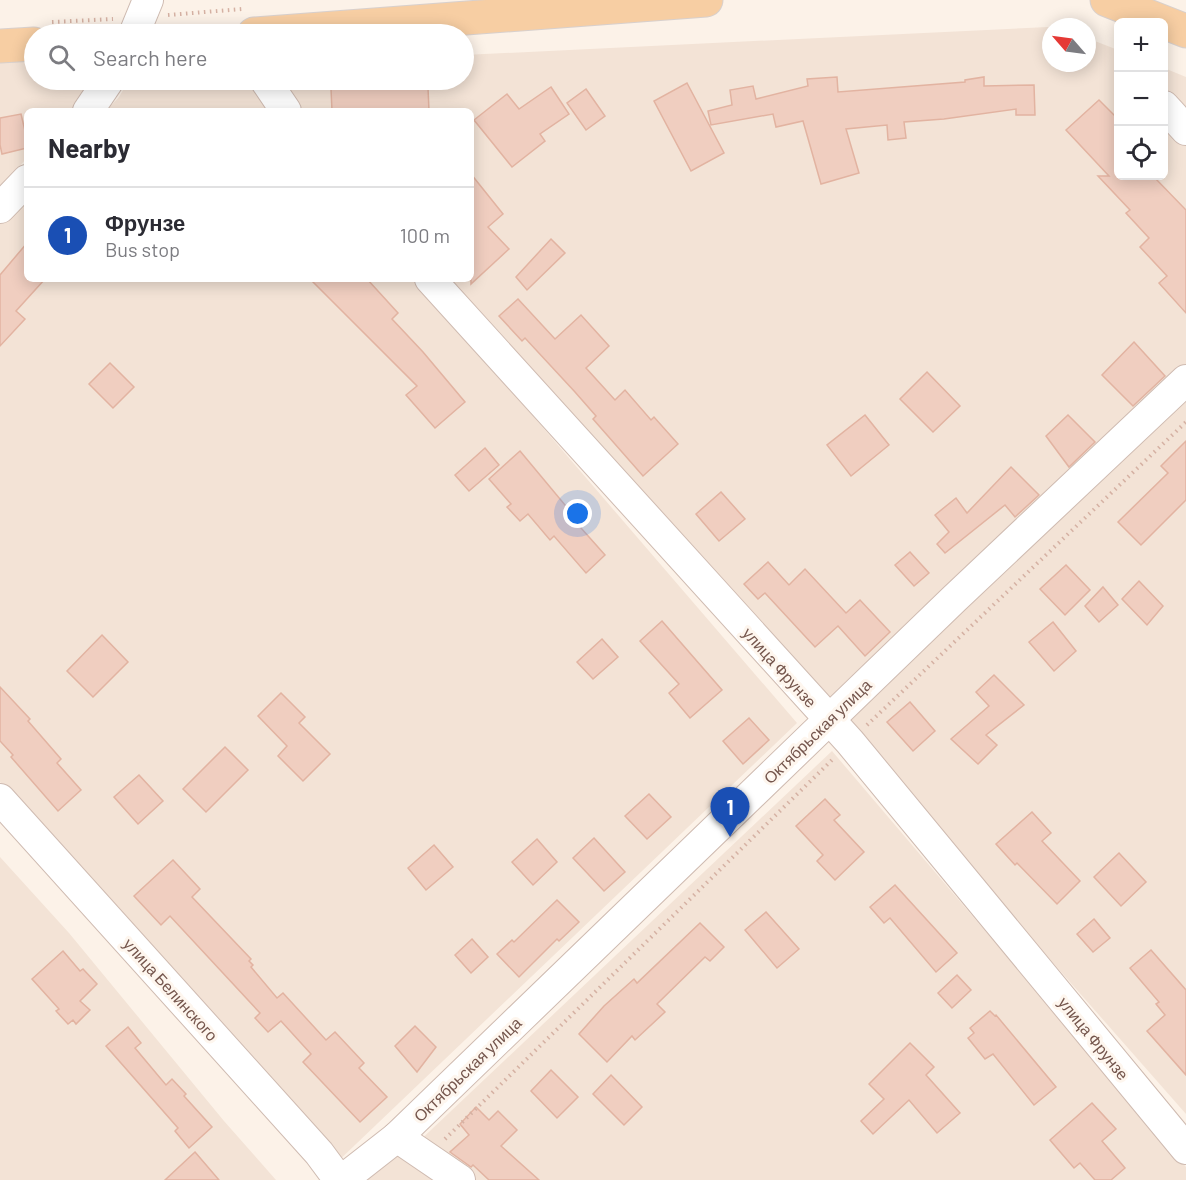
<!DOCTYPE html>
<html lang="en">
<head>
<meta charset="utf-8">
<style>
	:root { --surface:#fff; --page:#f2f2f3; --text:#2b2b33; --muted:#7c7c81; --line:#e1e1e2; --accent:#1a73e8 }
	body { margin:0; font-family:Barlow,sans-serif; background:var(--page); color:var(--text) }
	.controls { position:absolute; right:18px; top:18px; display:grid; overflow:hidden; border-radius:9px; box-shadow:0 3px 15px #0003 }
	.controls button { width:54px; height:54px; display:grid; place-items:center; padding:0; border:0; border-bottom:2px solid var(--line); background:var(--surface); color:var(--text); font:30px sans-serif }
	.compass { position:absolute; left:1042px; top:18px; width:54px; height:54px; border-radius:50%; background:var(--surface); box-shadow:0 3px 15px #0003; rotate:298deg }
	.you { position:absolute; left:578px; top:514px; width:21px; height:21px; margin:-15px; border:4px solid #fff; border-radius:50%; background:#1a73e8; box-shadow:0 0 0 9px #1a73e833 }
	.badge { display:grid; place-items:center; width:39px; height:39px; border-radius:50%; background:var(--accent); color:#fff; font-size:20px; font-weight:700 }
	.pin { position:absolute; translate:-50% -50px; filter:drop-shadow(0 2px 3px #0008) }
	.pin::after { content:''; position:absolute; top:32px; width:21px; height:18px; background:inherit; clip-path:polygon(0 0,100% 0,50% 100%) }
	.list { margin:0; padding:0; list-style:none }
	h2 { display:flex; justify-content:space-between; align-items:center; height:78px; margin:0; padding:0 24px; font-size:26px }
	h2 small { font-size:20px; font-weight:400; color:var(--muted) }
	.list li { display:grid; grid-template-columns:39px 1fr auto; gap:18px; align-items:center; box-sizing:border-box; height:96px; padding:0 24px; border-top:2px solid var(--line) }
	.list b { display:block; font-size:22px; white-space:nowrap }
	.list p { margin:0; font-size:20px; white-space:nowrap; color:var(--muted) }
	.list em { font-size:20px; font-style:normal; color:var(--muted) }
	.icon { flex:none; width:33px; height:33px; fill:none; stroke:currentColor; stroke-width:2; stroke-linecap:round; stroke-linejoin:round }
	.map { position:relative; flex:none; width:1186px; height:1180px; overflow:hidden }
	.search { position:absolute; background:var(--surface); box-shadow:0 3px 15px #0003; left:24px; top:24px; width:450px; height:66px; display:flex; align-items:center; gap:15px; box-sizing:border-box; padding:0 21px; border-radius:33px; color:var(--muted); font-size:22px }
	.panel { position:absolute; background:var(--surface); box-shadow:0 3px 15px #0003; left:24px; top:108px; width:450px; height:174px; border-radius:9px }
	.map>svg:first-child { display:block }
</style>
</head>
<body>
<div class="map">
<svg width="1186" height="1180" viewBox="0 0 1186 1180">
	<rect width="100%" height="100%" fill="#fcf2e8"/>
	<!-- residential -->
	<g fill="#f3e3d6">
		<path d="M1048,27L1051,28V63H1087V38L1118,50V176H1164V68L1186,77V385L840,717L443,279H471V111H298L286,86V80H464V55Z"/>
		<path d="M34,60V80H92L94,87L71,111H27V158L0,187V61Z"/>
		<path d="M129,80H250L270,111H106L119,97Z"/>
		<path d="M27,195V279H415L797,723L333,1166L0,782V224Z"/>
		<path d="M1186,393V1114L843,724Z"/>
		<path d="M832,751L1186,1167V1180H461L413,1147Z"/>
		<path d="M0,857L69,933L224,1121L276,1180H0Z"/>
		<path d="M395,1144L446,1180H358Z"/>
	</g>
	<!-- building -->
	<g fill="#f0cec0" stroke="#e2b3a1" stroke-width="1.5">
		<path d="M837,77L838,92L965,82V80L984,77V86L1034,85L1035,115H1016V109L944,119L904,122L906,138L888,140L887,125L846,129L859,173L821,184L803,121L776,127L773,114L711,125L708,111L732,105L730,90L753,86L756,99L808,86L807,79Z"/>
		<path d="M687,83L724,153L691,171L654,101Z"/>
		<path d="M551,87L569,114L540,134L545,141L512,167L474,120L507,94L519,109Z"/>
		<path d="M428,88L429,111H332L331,89Z"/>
		<path d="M586,89L605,116L586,130L567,103Z"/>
		<path d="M1099,100L1119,120V176H1153L1186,210V313L1159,283L1167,276L1140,247L1149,238L1126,213L1130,210L1098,176H1109L1066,130Z"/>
		<path d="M21,114L27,139V148L2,154L0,145V118Z"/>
		<path d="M471,174L503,214L488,227L509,249L471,284Z"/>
		<path d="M551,239L565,253L527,290L516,277Z"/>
		<path d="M27,243V279H45L16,311L25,319L0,346V275Z"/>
		<path d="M310,279H367L398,313L392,319L423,352L465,402L435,428L406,395L417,386Z"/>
		<path d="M518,299L555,339L581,315L609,346L586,368L615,400L625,390L651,420L654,417L678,444L643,476L593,419L596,416L575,392L525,338L522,341L499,316Z"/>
		<path d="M1134,342L1165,376L1133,406L1102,375Z"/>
		<path d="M110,363L134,387L113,408L89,384Z"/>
		<path d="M927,372L960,406L933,432L900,399Z"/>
		<path d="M865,415L889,445L851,476L827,445Z"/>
		<path d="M1068,415L1095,442L1069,467L1046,436Z"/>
		<path d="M1186,441V500L1141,545L1118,522L1168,473L1161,466Z"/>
		<path d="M485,448L499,465L469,491L455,475Z"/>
		<path d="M520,451L575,517L573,519L605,555L586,573L554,536L550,540L528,514L520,521L507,507L511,504L489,479Z"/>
		<path d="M1011,467L1039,495L1015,517L1005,505L945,553L937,544L949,532L935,515L956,498L967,513Z"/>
		<path d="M721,492L745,519L719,541L696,514Z"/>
		<path d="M910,552L929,573L914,586L895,565Z"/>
		<path d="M768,562L789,585L805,569L846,613L860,600L890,632L865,656L838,626L815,647L765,593L758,599L744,584Z"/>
		<path d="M1066,565L1090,590L1065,615L1040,589Z"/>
		<path d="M1139,581L1163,606L1147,625L1122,599Z"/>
		<path d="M1103,587L1118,605L1099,622L1085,606Z"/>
		<path d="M662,621L722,690L690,718L669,693L679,684L640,641Z"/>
		<path d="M1053,622L1076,651L1054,671L1029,642Z"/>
		<path d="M102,635L128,662L93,697L67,671Z"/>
		<path d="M602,639L618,657L593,679L577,662Z"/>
		<path d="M994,675L1024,705L986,735L997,745L978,764L951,739L989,706L976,692Z"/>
		<path d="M0,687L30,719L28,721L61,759L57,763L81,790L58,811L11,757L13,755L0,741Z"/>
		<path d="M281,693L305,717L299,723L330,754L303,781L278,756L287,746L258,716Z"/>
		<path d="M910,702L935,731L913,751L887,722Z"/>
		<path d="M749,718L769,740L743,764L723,741Z"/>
		<path d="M225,747L248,770L206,812L183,789Z"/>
		<path d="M139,775L163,801L138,824L114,797Z"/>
		<path d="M649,794L671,817L647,839L625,816Z"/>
		<path d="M825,799L840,815L834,820L864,852L835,880L817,861L823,855L796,826Z"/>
		<path d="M1032,812L1051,833L1042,841L1080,881L1057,904L1017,863L1015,865L996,844Z"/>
		<path d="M594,838L625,872L604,891L573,858Z"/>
		<path d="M537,839L557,862L533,885L512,862Z"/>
		<path d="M434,845L453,867L426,890L408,868Z"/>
		<path d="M1119,853L1146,882L1121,906L1094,877Z"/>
		<path d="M173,860L200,889L192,897L251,959L249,961L253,965L251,967L277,998L283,993L326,1040L335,1032L364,1063L359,1068L387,1097L360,1122L303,1062L311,1054L281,1021L268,1032L255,1018L260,1013L170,916L161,925L134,896Z"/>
		<path d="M895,885L957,953L936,972L890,918L884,923L870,907Z"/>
		<path d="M557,900L579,922L559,941L557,939L519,977L497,954L512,940L514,942Z"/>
		<path d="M766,912L799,949L777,968L745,930Z"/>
		<path d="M1094,919L1110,938L1093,952L1077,934Z"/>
		<path d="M700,923L724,947L710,961L705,957L657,1004L665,1012L635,1040L632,1036L607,1062L579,1034L604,1006L634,979L637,983Z"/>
		<path d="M472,939L488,957L471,973L455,955Z"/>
		<path d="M1151,950L1186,990V1075L1147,1031L1165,1015L1156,1004L1159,1002L1130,968Z"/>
		<path d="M63,951L80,971L83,969L97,984L80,1001L90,1010L76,1024L73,1020L68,1024L56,1011L59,1009L32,979Z"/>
		<path d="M957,975L971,990L952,1008L938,993Z"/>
		<path d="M990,1011L995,1016L996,1015L1056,1087L1034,1105L993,1054L985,1059L968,1038L974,1033L970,1028Z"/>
		<path d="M415,1026L436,1047L417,1072L395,1046Z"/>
		<path d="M128,1027L141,1043L135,1048L166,1085L172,1079L186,1094L184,1096L212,1127L189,1148L175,1131L178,1128L106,1046Z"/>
		<path d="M910,1043L934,1067L926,1075L960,1113L937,1133L909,1100L873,1134L861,1121L884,1099L869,1084Z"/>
		<path d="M551,1070L578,1097L557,1118L531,1091Z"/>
		<path d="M611,1075L642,1107L624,1125L593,1094Z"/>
		<path d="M1092,1103L1116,1129L1102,1141L1125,1168L1111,1180H1095L1080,1163L1074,1168L1050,1140Z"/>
		<path d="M476,1107L489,1120L498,1111L517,1130L501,1146L539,1180H489L473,1165L471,1167L450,1152L469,1135L460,1124Z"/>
		<path d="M195,1152L219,1180H165Z"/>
	</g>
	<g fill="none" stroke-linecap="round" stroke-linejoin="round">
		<defs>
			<g id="minor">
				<path d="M134,34L148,0"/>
				<path d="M265,80L286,111"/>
				<path d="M1164,106L1186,130"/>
				<path d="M88,111L109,80"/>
				<path d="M0,208L27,180"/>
				<path d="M430,279L850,742L1186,1149"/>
				<path d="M0,799L319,1153L339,1180"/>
				<path d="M397,1137L460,1180"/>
				<path d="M342,1180L397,1137L954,599L1186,380"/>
			</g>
			<g id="major">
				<path d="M1107,0L1186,31"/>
				<path d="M254,34L706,0"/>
				<path d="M0,46L34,44"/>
			</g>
		</defs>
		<!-- minor casing -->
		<use href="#minor" stroke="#cfbbb1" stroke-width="32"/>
		<!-- major casing -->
		<use href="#major" stroke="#d8d0cd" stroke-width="35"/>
		<!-- path -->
		<g stroke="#d5b1a3" stroke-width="4" stroke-dasharray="1.5 4.5" stroke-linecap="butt">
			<path d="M168,15L242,9"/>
			<path d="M52,22L113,19"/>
			<path d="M867,725L1186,422"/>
			<path d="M445,1139L832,760"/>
		</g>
		<!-- minor -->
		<use href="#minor" stroke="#fff" stroke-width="30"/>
		<!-- major -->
		<use href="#major" stroke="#f7cea3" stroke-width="33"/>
	</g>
	<g text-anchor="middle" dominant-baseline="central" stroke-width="6" stroke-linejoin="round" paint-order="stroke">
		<!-- street labels -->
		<g font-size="16" fill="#75564d" stroke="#fef6ee">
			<text transform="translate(780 667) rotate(48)">улица Фрунзе</text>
			<text transform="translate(817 731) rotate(-44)">Октябрьская улица</text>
			<text transform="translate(171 989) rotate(48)">улица Белинского</text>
			<text transform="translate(1094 1038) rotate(51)">улица Фрунзе</text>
			<text transform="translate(467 1069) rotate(-44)">Октябрьская улица</text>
		</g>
	</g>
</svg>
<div class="controls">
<button>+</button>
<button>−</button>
<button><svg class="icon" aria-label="locate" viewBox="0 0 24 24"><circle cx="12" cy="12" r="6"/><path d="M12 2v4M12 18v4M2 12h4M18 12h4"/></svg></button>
</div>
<svg class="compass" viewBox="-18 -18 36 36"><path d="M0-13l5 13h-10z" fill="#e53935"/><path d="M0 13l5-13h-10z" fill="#7c7c81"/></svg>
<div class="you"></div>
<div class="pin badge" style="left:730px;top:837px;background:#1a4fb4">1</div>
<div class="search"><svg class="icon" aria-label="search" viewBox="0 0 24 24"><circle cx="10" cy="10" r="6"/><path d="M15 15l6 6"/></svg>Search here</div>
<section class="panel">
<h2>Nearby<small></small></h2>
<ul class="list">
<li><span class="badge" style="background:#1a4fb4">1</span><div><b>Фрунзе</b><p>Bus stop</p></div><em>100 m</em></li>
</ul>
</section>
</div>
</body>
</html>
